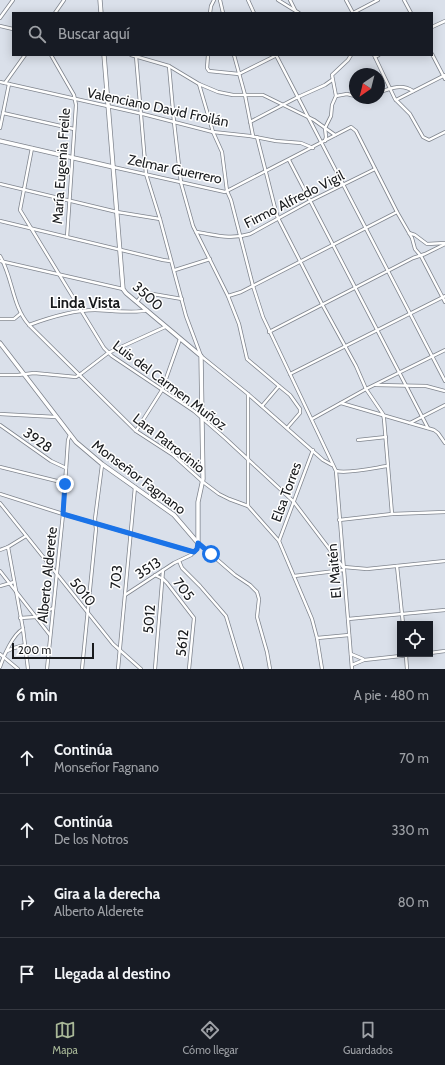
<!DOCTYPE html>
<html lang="es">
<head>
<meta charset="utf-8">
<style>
	:root { --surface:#171b24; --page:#20242c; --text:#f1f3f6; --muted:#9ea1a6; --line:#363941; --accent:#a8b797 }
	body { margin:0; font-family:Cabin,sans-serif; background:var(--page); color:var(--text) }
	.controls { position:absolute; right:12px; bottom:12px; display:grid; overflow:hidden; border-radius:0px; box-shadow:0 2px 10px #0003 }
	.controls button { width:36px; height:36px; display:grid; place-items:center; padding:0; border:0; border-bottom:1px solid var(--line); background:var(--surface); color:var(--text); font:20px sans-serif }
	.compass { position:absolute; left:349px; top:68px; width:36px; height:36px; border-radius:50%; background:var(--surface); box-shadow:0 2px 10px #0003; rotate:215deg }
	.scale { position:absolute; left:12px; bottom:10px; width:82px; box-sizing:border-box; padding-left:4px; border:2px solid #181a1d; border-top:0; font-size:11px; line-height:14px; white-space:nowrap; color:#181a1d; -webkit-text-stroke:3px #fff; paint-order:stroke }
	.stop { position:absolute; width:12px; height:12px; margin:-9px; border:3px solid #1a73e8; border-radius:50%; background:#fff }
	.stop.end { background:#1a73e8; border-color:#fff; box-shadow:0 1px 4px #0008 }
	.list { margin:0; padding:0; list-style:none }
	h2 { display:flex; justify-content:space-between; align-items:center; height:52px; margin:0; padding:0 16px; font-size:17px }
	h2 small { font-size:13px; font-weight:400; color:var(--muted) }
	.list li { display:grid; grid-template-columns:26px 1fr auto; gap:12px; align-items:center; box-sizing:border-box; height:72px; padding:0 16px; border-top:1px solid var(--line) }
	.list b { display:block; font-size:15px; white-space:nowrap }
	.list p { margin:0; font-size:13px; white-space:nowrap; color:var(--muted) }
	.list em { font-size:13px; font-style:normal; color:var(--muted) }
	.icon { flex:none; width:22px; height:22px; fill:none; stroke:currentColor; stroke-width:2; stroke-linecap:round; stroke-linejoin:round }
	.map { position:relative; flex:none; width:445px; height:669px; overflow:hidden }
	.search { position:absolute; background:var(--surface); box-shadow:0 2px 10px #0003; left:12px; right:12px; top:12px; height:44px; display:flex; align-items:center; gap:10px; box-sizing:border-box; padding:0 14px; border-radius:0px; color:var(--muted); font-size:15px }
	.sheet { height:340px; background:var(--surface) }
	nav { display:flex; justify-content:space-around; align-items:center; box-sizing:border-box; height:56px; border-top:1px solid var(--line); background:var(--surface); font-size:11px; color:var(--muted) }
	nav a { display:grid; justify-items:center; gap:2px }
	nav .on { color:var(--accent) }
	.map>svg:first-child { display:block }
</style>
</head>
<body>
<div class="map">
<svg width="445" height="669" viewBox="0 0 445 669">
	<rect width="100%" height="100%" fill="#dae0ea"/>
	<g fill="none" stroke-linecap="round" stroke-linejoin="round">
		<defs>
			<g id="street">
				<path d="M220,0L223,13"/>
				<path d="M248,0L254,13"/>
				<path d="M278,0L299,13"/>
				<path d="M290,0L295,10"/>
				<path d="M346,0L353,13"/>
				<path d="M404,0L411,13"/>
				<path d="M55,13L64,0"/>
				<path d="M210,13L211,6L214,0"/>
				<path d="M353,13L378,0"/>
				<path d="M0,18L13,0"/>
				<path d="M0,26L13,29"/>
				<path d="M432,27L445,21"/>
				<path d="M432,54L445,79"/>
				<path d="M51,55L74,95L76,105L67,237"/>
				<path d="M131,55L169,66L199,84L218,92L233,95H263L314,120L335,135"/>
				<path d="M208,55L207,68L209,71L239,74L277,55"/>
				<path d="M234,55L245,95L253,136"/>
				<path d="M276,55L445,381"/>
				<path d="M374,55L395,99L410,114L423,137L429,140L445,132"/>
				<path d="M136,56L146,174L160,219L186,316L201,356L248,394L323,460L332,465"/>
				<path d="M375,57L379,55"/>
				<path d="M169,66L174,122L181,183L193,226L228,296L239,324L247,359L279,386L290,395L300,409V413L287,428"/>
				<path d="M0,82L143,114L213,132L250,136L276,141L301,143L313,148"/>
				<path d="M5,83L25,55"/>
				<path d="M199,84L213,132L222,152L227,191L231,200L253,286L263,317L336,471L352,669"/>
				<path d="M379,92C391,89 401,83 413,91"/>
				<path d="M336,96L347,94L355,96"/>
				<path d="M396,100L445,75"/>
				<path d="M3,113L74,129"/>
				<path d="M250,122L296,98L325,85L332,80"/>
				<path d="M0,128L9,84"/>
				<path d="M257,137L276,212L278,218L322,304L356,366L366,389L383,414L384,419L392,514"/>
				<path d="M325,141L326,137L325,128L331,116L332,105L336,96L332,75L348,60L351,55"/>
				<path d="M32,148L20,210L104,348L112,356L194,411L225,438L293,501L343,567"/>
				<path d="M289,160L428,428"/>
				<path d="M113,167L225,192L351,127L356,131L397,212L412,238L415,249L421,256L445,302"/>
				<path d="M0,184L117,212L160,219"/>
				<path d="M0,221L163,260L170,261"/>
				<path d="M196,232C216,235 230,240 250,234L310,201L375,169"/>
				<path d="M409,233L415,235L427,244L445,243"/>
				<path d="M0,256C13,278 12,306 29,325L136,431L173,455L203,482L219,494L229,499L248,506L279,541L312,619L317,638L322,669"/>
				<path d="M0,261L123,289"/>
				<path d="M175,270L210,259"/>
				<path d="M228,296L241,292L397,212"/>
				<path d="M137,302L142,295L147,293L182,299"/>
				<path d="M0,319H14L20,314"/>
				<path d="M29,325C48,318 74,310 95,310C107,310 137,314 147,310"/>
				<path d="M269,332L413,258L425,254L445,244"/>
				<path d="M290,374L445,296"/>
				<path d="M0,375H18L34,373L76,377L82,373L108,353L165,327"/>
				<path d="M376,385L426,386L445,391"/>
				<path d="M341,403L434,430L438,433L445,443"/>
				<path d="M262,406L279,386"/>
				<path d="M0,414L56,417"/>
				<path d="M312,419L366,389L445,350"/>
				<path d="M410,423L445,405"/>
				<path d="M0,425L51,461L66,468"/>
				<path d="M136,431L162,390L180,339"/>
				<path d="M358,440L386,437"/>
				<path d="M0,467L65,483"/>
				<path d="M336,471C348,474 374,468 387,466"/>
				<path d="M0,494L63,514L194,552"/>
				<path d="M0,503L113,644L141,669"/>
				<path d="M248,506V394"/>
				<path d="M339,520L392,514L445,512"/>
				<path d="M279,541L313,450"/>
				<path d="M198,543L235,575L250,585L257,592L259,599L257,617L267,652L270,669"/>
				<path d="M8,547L23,629L28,669"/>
				<path d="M0,550L8,547L26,536"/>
				<path d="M179,561L182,568L200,586L226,616L242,669"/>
				<path d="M397,566L403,624"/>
				<path d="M344,567L367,569L445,561"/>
				<path d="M0,571L50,635"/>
				<path d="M155,575L163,579L167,583L194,618L189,669"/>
				<path d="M294,576L344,570"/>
				<path d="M0,586L14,582"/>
				<path d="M125,595L174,563L191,555L197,549L198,543"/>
				<path d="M20,618L36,617L53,608"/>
				<path d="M348,619L445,610"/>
				<path d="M317,638L349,635"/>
				<path d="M7,651L14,648L25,645"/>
				<path d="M430,653L445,651"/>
				<path d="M0,654L18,669"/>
				<path d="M351,654L363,659"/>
				<path d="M406,656L407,669"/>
				<path d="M352,665L364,660L419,654"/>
				<path d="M0,667C3,657 13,634 23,629"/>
				<path d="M47,669L63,514L68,440L70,435"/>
				<path d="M82,669L96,529L95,519L102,465"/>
				<path d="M118,669L135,487"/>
				<path d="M155,669L163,570"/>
			</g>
			<g id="secondary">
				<path d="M100,0L101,13"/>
				<path d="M104,55L123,289L126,293L201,356L203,479L198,502V543"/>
				<path d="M0,141L113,167"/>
				<path d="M0,343L76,442L102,464L174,515L198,543"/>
			</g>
		</defs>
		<!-- street casing -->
		<use href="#street" stroke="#7f848d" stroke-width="4"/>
		<!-- secondary casing -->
		<use href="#secondary" stroke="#7f848d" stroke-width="5"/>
		<!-- street -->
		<use href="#street" stroke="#fff" stroke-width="2.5"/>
		<!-- secondary -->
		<use href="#secondary" stroke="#fff" stroke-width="3.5"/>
	</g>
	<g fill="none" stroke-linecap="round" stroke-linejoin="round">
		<!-- route -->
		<path stroke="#1a73e8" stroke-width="5" d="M65,484L63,514L194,552L197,549L198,543L211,554"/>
	</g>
	<g text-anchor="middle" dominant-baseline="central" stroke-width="3" stroke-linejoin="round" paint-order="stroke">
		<!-- street labels -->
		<g font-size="14" fill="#181a1d" stroke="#fff">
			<text transform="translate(158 107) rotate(12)">Valenciano David Froilán</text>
			<text transform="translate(61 166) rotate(-86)">María Eugenia Freile</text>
			<text transform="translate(175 169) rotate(12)">Zelmar Guerrero</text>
			<text transform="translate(294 199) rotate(-27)">Firmo Alfredo Vigil</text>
			<text transform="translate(148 296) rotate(42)">3500</text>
			<text transform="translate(170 385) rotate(37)">Luis del Carmen Muñoz</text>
			<text transform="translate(38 440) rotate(35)">3928</text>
			<text transform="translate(169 443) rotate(38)">Lara Patrocinio</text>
			<text transform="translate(139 477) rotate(37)">Monseñor Fagnano</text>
			<text transform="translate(286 492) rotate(-70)">Elsa Torres</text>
			<text transform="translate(148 568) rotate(-33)">3513</text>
			<text transform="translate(334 571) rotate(-95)">El Maitén</text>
			<text transform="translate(47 575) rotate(-84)">Alberto Alderete</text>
			<text transform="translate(116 577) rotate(-85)">703</text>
			<text transform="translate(184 589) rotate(52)">705</text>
			<text transform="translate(83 592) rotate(51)">5010</text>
			<text transform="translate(149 619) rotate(-85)">5012</text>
			<text transform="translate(182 643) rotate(-84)">5612</text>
		</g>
		<!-- neighbourhood labels -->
		<g font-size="15" font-weight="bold" fill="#181a1d" stroke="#fff">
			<text x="85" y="303">Linda Vista</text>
		</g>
	</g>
</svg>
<div class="controls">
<button><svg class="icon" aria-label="locate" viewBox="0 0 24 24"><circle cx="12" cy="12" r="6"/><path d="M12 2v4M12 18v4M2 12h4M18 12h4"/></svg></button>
</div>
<svg class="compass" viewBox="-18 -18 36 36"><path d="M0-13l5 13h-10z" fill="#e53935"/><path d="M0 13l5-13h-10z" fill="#9ea1a6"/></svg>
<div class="scale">200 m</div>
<div class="stop" style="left:211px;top:554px"></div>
<div class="stop end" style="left:65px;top:484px"></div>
<div class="search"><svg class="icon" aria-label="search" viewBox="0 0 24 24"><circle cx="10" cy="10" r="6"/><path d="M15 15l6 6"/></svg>Buscar aquí</div>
</div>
<section class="sheet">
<h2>6 min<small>A pie · 480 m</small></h2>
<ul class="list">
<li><svg class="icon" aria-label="ahead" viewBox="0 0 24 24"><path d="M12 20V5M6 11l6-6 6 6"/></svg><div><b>Continúa</b><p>Monseñor Fagnano</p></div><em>70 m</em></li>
<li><svg class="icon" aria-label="ahead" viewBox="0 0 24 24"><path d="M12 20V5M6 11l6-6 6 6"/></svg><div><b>Continúa</b><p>De los Notros</p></div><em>330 m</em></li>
<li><svg class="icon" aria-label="right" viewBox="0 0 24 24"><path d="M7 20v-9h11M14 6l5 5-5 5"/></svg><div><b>Gira a la derecha</b><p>Alberto Alderete</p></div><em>80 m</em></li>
<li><svg class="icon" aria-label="arrive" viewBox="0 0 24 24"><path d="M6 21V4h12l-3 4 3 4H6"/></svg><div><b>Llegada al destino</b></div></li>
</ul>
</section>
<nav>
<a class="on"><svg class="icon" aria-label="map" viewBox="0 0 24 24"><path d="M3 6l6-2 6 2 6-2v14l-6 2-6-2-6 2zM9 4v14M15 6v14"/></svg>Mapa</a>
<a><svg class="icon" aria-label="directions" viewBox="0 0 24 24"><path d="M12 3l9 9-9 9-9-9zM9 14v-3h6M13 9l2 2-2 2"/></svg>Cómo llegar</a>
<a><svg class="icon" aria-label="saved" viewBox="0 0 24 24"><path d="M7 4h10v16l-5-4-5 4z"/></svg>Guardados</a>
</nav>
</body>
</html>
